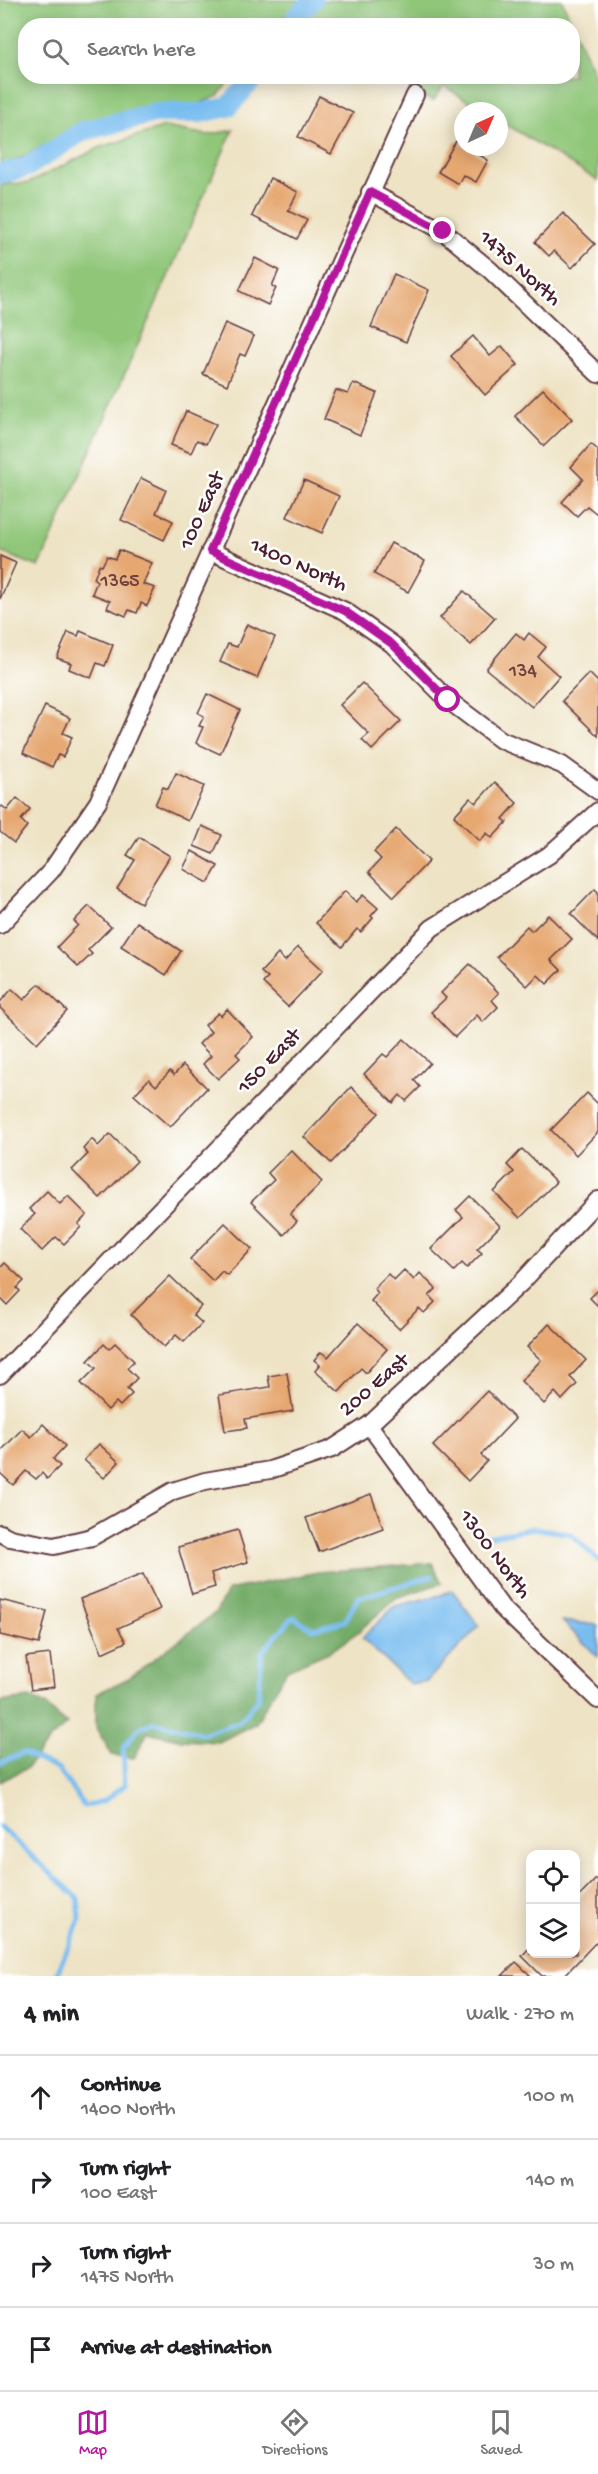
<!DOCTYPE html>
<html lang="en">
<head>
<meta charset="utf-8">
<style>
	:root { --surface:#fff; --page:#f2f2f2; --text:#202124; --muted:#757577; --line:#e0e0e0; --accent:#b5179e }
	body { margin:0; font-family:"Gochi Hand",sans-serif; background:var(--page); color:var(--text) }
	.controls { position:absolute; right:18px; bottom:18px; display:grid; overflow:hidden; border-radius:12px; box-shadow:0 3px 15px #0003 }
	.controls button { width:54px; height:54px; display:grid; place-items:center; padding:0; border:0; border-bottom:2px solid var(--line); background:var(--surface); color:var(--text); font:30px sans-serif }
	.compass { position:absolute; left:454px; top:102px; width:54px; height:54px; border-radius:50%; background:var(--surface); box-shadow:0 3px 15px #0003; rotate:44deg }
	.stop { position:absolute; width:18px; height:18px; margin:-14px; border:4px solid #b5179e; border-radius:50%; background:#fff }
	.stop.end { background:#b5179e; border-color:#fff; box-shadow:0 2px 6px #0008 }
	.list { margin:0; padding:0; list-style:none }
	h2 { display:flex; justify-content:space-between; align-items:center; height:78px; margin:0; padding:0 24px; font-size:26px }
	h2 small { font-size:20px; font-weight:400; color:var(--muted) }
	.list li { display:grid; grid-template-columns:39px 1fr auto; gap:18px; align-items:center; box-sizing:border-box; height:84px; padding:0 24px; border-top:2px solid var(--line) }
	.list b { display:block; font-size:22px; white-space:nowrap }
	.list p { margin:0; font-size:20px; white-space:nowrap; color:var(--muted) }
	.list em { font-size:20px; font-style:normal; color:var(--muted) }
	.icon { flex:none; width:33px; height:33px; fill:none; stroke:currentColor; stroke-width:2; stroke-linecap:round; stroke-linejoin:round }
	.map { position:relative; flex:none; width:598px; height:1976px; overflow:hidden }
	.search { position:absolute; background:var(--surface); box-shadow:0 3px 15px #0003; left:18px; right:18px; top:18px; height:66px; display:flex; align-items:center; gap:15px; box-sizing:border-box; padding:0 21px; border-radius:24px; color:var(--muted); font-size:22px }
	.sheet { height:414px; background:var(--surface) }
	nav { display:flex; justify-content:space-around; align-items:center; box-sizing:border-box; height:84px; border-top:2px solid var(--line); background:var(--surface); font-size:16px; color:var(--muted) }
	nav a { display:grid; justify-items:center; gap:3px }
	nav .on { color:var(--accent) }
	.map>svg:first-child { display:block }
</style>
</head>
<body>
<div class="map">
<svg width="598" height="1976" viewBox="0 0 598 1976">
	<rect width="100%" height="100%" fill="#fff"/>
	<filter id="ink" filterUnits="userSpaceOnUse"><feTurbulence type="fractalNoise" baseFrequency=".0167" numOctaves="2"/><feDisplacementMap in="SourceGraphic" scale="12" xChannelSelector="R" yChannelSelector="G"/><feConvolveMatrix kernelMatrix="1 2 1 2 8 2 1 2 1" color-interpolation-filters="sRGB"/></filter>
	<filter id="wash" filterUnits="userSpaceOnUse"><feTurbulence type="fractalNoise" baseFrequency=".008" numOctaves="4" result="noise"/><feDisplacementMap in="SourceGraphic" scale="24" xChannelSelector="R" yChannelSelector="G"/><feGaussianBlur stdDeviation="1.35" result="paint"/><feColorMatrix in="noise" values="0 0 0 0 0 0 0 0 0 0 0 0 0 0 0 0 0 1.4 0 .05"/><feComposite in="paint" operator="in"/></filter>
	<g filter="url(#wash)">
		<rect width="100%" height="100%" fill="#eee3c5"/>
		<!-- green -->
		<g fill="#8fc678" stroke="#6c7252" stroke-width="1.5">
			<path d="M0,0H300L277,25L26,26V76L232,77L218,96L196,105L146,108L81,124L25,156L0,166Z"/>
			<path d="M312,0H562L598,83V181L499,120V111H484L444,86L433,101L415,93L422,77L572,76V26H301Z"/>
			<path d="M165,127L207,135L233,130L39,567L0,552V186L6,184L28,183L101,147Z"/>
		</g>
		<!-- forest -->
		<g fill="#73ab68" stroke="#5e654a" stroke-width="1.5">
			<path d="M432,1563L442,1583L396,1598L358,1632L331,1651L287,1670L256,1723L219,1742L182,1740L148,1732L134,1758L112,1755L96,1728V1694L129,1678L216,1612L228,1590L318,1572Z"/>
			<path d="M29,1698L44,1704L67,1724L50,1739L27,1768L0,1782V1702Z"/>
		</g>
		<!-- water -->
		<g fill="#79bdf0" stroke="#626e8e" stroke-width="1.5">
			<path d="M452,1590L479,1626L427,1681L410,1684L362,1638L395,1606L441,1595Z"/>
			<path d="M562,1621L598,1625V1657Z"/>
		</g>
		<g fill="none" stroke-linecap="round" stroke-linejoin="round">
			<!-- stream -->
			<g stroke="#79bdf0" stroke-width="5">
				<path d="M486,1537L534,1528L571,1534L598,1560"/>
				<path d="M0,1763L23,1753L59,1770L84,1806L104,1801L125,1785L123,1748L138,1729L154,1722L203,1734L239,1722L258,1699L262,1652L293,1617L313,1629L345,1621L358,1598L432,1576"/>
				<path d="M0,1827L78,1898L80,1919L56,1976"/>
			</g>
			<!-- canal -->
			<g stroke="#79bdf0" stroke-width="20">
				<path d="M295,18L313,0"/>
				<path d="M0,174L27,167L83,131L155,113H200L228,107L256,76"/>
			</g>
		</g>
		<g id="blocks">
			<!-- building -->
			<g fill="#e6a771">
				<path d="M319,96L353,113L331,154L298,137Z"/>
				<path d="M456,141L488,160L476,182L463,175L458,184L438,172Z"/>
				<path d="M270,178L298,192L288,211L307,220L297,239L252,216Z"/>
				<path d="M563,213L595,244L572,268L554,251L549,256L535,242Z"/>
				<path d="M255,258L279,270L272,286L276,288L268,305L239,291Z"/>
				<path d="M394,274L429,290L406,342L371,327Z"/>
				<path d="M225,323L254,336L245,356L240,354L227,385L203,374Z"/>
				<path d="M473,336L490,356L502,346L518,365L485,395L451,356Z"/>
				<path d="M353,383L377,393L360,435L324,419L336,390L348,394Z"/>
				<path d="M543,389L572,419L544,446L515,416Z"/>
				<path d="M186,411L216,424L206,444L197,440L191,453L171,445Z"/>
				<path d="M591,444L598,450V513L597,514L587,506L577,516L562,502L583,479L571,467Z"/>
				<path d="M141,478L166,490L156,513L173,521L164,540L121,520Z"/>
				<path d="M304,480L339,496L322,533L287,517Z"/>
				<path d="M391,543L425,561L408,592L374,574Z"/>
				<path d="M119,550L152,563L143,584L155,588L147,606L141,603L137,613L129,610L126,616L107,608L110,601L92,594L97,581L94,579L99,565L102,566L107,556L115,559Z"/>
				<path d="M0,556L16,563L0,599Z"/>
				<path d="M464,591L495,618L471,645L440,618Z"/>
				<path d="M247,624L275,637L257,678L220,662L228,644L237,647Z"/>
				<path d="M80,631L113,645L105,666L97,663L91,678L69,669L71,663L57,658L68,632L78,636Z"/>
				<path d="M516,633L524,640L529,633L546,647L538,657L559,676L532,707L486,669Z"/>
				<path d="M589,673L598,682V736L562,701Z"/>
				<path d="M362,683L401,721L372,750L362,740L369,734L340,705Z"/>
				<path d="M207,694L240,710L220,754L196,743L203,727L199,726L204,716L198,713Z"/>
				<path d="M45,706L70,718L63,733L72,737L63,757L58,755L52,767L23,753Z"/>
				<path d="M176,773L204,786L188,821L155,805L163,787L168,789Z"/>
				<path d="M495,782L517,803L503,819L507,822L492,838L487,833L480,841L454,816L470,798L476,803Z"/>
				<path d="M17,798L30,809L21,820L27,826L14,843L0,832V808L2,806L7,810Z"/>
				<path d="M202,826L222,835L213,854L194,846Z"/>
				<path d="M396,829L429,861L394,897L369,872L381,859L374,852Z"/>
				<path d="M139,837L170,856L141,903L117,889L135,860L127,855Z"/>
				<path d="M192,851L218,866L208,883L183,869Z"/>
				<path d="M595,889L598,892V941L571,914Z"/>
				<path d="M345,891L356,902L363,895L378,908L371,916L373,918L361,932L357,929L342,947L316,923Z"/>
				<path d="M89,906L111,927L88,950L92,954L78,967L57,947L78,925L74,921Z"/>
				<path d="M548,915L572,939L551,960L561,970L547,984L538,975L527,986L497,957L527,926L532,931Z"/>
				<path d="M137,922L181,951L166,975L121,946Z"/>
				<path d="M298,947L323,970L288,1007L263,983L268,978L261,972L278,954L285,961Z"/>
				<path d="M470,964L499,993L492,1000L498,1007L483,1022L477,1015L455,1037L431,1012L446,998L441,993Z"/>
				<path d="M39,984L67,1011L37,1043L0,1008V1002L12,989L24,1000Z"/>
				<path d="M227,1009L253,1037L236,1054L240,1058L218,1079L203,1064L211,1056L199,1044L211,1032L205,1025L218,1013L221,1016Z"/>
				<path d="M404,1039L430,1063L414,1080L420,1087L406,1101L400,1095L393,1103L364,1074L383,1054L387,1057Z"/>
				<path d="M183,1065L207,1088L170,1127L134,1095L149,1079L156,1086L170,1071L174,1075Z"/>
				<path d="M351,1087L379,1113L331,1163L304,1137Z"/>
				<path d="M587,1093L598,1104V1132L576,1155L551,1130Z"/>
				<path d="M110,1134L137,1161L100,1198L72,1170L88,1154L83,1149L92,1139L98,1146Z"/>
				<path d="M522,1149L556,1182L520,1218L494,1192L514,1172L507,1165Z"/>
				<path d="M291,1150L322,1182L290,1214L297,1221L284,1235L251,1202L274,1180L268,1173Z"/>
				<path d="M47,1191L60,1204L68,1196L87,1215L78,1224L81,1227L64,1244L56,1237L42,1251L20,1229L35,1214L29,1209Z"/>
				<path d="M470,1196L500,1226L477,1249L482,1253L467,1268L462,1263L454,1271L431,1249L463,1217L456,1210Z"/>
				<path d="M225,1223L252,1249L227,1275L222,1271L213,1281L190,1259Z"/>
				<path d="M5,1263L24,1281L17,1288L20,1291L7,1305L0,1298V1268Z"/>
				<path d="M404,1270L414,1280L420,1273L436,1289L429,1296L435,1302L424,1313L419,1308L399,1329L371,1301L378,1293L374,1288L388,1274L394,1280Z"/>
				<path d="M170,1276L201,1306L193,1315L202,1323L184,1342L176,1335L164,1347L131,1315Z"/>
				<path d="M598,1290V1306L590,1298Z"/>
				<path d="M358,1323L387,1349L366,1373L361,1368L339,1392L315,1371L320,1365L314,1360L321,1352L328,1357Z"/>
				<path d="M549,1324L586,1360L570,1377L577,1384L562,1400L555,1392L544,1404L521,1381L541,1360L527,1347Z"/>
				<path d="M115,1343L134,1361L127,1368L137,1378L127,1389L132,1394L120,1406L116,1402L108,1410L81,1383L96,1368L88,1361L104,1344L109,1349Z"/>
				<path d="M287,1373L293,1411L245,1419L247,1428L225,1431L219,1395L270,1387L268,1376Z"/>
				<path d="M487,1391L515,1419L481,1455L487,1461L468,1481L433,1446Z"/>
				<path d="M43,1424L65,1446L53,1459L60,1466L47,1479L42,1473L36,1479L26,1471L13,1485L0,1473V1452L22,1429L31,1437Z"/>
				<path d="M99,1444L119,1462L104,1478L84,1460Z"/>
				<path d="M371,1494L383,1528L319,1552L306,1518Z"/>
				<path d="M238,1530L248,1562L211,1573L215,1587L192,1594L178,1547Z"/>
				<path d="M143,1574L160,1609L118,1628L126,1642L102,1653L80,1599Z"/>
				<path d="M0,1600L47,1611L39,1644L0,1635Z"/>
				<path d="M50,1654L54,1687L31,1690L26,1657Z"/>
				<path d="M596,1879L598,1882V1940L564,1976H542L522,1956L530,1947V1954H576V1900Z"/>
				<path d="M516,1962L531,1976H502Z"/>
			</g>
		</g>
	</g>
	<g filter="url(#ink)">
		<use href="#blocks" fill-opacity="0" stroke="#633c42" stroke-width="1.5"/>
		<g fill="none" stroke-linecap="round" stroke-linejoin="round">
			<defs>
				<g id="street">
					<path d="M370,192L443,231L490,270L598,374"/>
					<path d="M210,551L345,611L392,644L448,700L501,740L562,765L598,791"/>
					<path d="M0,925L51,871L98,802L415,95"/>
					<path d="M0,1375L432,928L549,855L598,811"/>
					<path d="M369,1425L502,1608L598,1700"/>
					<path d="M0,1533L10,1538L54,1546L92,1537L173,1491L205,1481L270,1470L332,1449L369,1425L521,1283L598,1200"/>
				</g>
			</defs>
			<!-- street casing -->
			<use href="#street" stroke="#633c42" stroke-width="20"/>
			<!-- street -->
			<use href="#street" stroke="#fff" stroke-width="16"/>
		</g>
	</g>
	<g fill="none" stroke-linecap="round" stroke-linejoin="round" filter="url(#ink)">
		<!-- route -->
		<path stroke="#b5179e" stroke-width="8" d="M443,231L370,192L210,551L345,611L392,644L448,700"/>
	</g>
	<g text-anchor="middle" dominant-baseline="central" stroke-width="5" stroke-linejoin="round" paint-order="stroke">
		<!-- number labels -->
		<g font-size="20" fill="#71413c">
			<text x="120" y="582">1365</text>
			<text x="523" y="672">134</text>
		</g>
		<!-- street labels -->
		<g font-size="22" fill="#4a1f2b" stroke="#fff">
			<text transform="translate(519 269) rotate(42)">1475 North</text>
			<text transform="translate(203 511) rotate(-66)">100 East</text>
			<text transform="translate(298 566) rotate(24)">1400 North</text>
			<text transform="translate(270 1062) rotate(-46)">150 East</text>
			<text transform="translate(375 1386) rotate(-41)">200 East</text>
			<text transform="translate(494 1555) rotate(53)">1300 North</text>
		</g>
	</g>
</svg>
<div class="controls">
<button><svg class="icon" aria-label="locate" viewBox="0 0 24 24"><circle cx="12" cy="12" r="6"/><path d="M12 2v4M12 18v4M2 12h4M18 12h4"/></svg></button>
<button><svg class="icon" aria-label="layers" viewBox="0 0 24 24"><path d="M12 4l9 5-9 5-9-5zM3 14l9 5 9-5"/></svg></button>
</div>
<svg class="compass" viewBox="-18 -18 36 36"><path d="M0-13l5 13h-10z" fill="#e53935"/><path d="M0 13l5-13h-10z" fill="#757577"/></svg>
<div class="stop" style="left:448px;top:700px"></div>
<div class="stop end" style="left:443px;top:231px"></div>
<div class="search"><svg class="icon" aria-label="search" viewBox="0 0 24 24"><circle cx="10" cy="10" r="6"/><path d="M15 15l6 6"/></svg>Search here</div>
</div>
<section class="sheet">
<h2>4 min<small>Walk · 270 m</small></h2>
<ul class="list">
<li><svg class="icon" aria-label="ahead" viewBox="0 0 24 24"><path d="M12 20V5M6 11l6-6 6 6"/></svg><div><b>Continue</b><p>1400 North</p></div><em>100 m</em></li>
<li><svg class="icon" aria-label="right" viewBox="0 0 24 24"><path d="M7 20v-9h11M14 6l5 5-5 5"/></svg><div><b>Turn right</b><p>100 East</p></div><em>140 m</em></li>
<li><svg class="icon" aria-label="right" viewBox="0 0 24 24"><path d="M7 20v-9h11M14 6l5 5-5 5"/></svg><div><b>Turn right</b><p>1475 North</p></div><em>30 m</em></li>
<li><svg class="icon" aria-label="arrive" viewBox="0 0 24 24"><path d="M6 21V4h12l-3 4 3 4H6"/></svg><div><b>Arrive at destination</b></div></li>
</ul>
</section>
<nav>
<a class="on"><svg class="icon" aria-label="map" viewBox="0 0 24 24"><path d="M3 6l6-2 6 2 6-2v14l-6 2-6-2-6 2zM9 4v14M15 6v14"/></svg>Map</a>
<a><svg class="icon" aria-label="directions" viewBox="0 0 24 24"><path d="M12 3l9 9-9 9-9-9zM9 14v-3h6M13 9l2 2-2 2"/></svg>Directions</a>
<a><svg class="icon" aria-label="saved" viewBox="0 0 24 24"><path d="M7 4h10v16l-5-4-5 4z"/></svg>Saved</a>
</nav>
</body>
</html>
